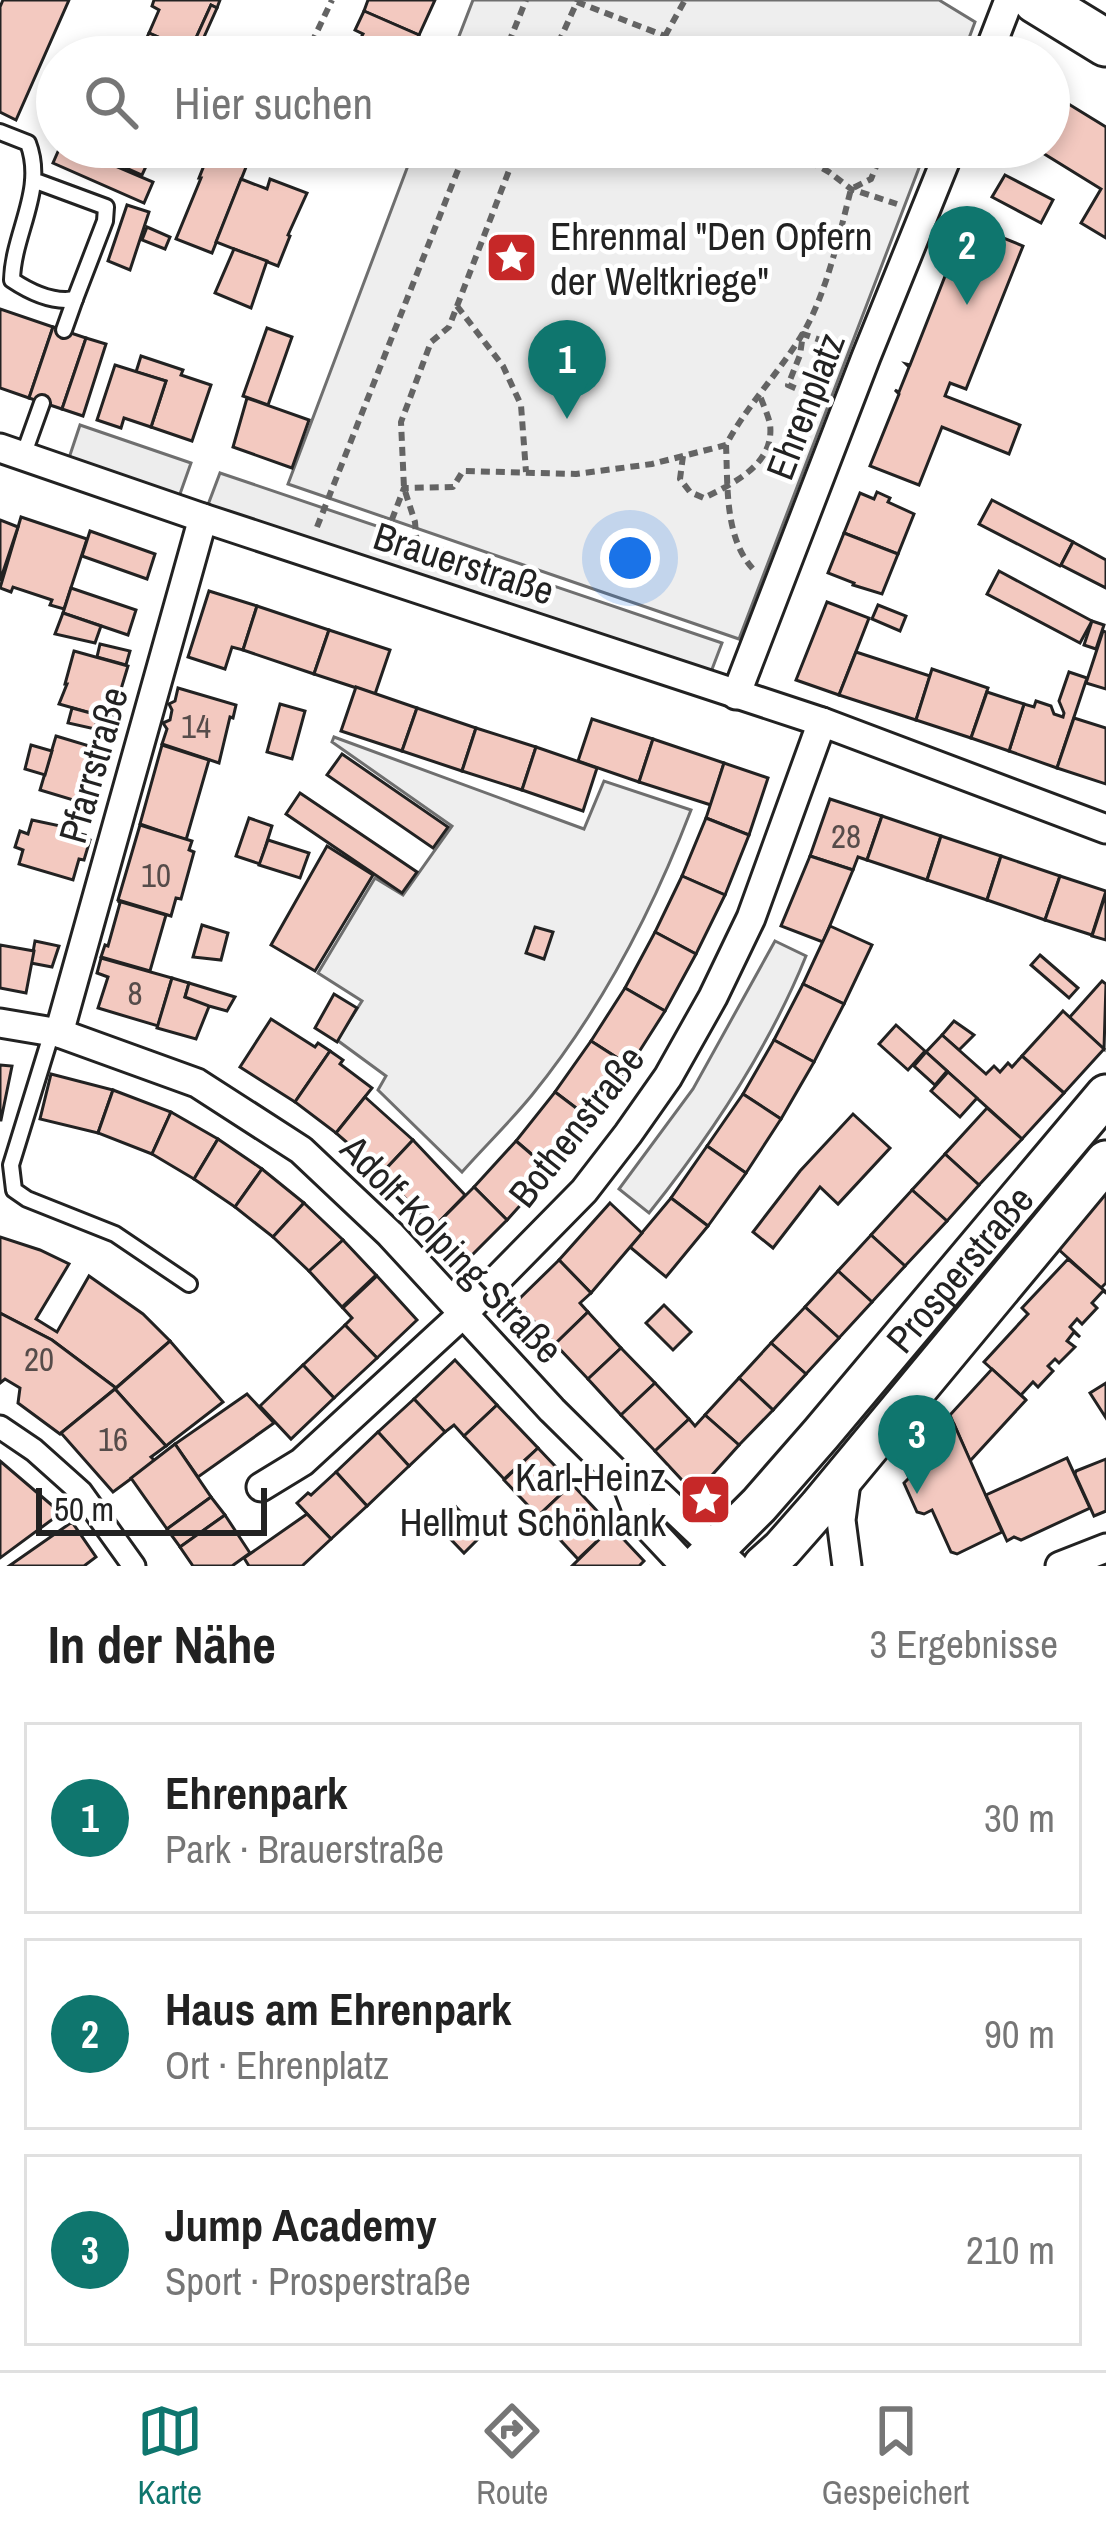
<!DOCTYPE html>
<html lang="de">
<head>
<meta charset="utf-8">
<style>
	:root { --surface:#fff; --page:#f6f6f6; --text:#222; --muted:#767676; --line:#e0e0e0; --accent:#0f766e }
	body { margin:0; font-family:"Archivo Narrow",sans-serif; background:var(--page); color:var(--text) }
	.scale { position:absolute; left:36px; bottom:30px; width:231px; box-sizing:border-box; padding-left:12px; border:6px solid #222; border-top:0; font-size:33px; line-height:42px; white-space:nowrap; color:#222; -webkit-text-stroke:9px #fff; paint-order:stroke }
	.you { position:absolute; left:630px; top:558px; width:42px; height:42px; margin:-30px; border:9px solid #fff; border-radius:50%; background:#1a73e8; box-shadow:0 0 0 18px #1a73e833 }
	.badge { display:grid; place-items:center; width:78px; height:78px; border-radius:50%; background:var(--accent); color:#fff; font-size:39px; font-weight:700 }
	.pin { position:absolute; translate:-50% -99px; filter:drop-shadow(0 3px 6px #0008) }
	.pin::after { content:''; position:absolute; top:63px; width:42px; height:36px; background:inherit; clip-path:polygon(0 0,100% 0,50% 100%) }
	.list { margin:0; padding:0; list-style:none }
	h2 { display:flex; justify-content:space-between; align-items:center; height:156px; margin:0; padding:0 48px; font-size:51px }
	h2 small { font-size:39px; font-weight:400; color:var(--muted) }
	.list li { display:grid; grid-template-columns:78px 1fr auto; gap:36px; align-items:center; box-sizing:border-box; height:192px; margin:0 24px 24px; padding:0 24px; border:3px solid var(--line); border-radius:0px }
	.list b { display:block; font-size:45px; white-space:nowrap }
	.list p { margin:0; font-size:39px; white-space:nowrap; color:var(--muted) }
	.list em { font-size:39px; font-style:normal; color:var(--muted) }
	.icon { flex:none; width:66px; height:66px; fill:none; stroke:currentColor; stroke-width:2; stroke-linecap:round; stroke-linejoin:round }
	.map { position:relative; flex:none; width:1106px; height:1566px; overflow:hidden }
	.search { position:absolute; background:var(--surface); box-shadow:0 6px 18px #0003; left:36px; right:36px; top:36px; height:132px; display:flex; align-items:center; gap:30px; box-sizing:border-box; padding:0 42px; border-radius:66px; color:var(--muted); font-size:45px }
	.sheet { height:804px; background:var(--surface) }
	nav { display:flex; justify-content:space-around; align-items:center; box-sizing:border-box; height:168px; border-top:3px solid var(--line); background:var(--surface); font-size:33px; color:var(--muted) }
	nav a { display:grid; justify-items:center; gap:6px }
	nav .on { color:var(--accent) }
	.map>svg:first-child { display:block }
</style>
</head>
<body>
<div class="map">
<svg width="1106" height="1566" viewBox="0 0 1106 1566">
	<rect width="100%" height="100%" fill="#fff"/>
	<!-- green -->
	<g fill="#eee" stroke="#6f6f6f" stroke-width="3">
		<path d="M473,0H939L975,22L962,57H451Z"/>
		<path d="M415,147H927L739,639L288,484Z"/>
		<path d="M334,737L584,829L604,781L691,810C652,912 601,1010 532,1095C510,1122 485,1146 462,1172L378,1090L386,1076L337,1040L362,1001L318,973L375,878L403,895L452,826L332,742Z"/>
		<path d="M775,941L806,956C768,1050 712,1134 649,1213L619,1189L693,1089Z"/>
	</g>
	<!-- parking -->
	<g fill="#ededed" stroke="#6f6f6f" stroke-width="3">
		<path d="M80,425L191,463L175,508L65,470Z"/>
		<path d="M220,473L722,643L706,685L203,518Z"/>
	</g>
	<!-- building -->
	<g fill="#f3c9c0" stroke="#222" stroke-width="3">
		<path d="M3,0H69L16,120L0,112V7Z"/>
		<path d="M154,0H220L217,8L211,5L190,51L149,33L159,10L152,6Z"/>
		<path d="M368,0H435L419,35L364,11Z"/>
		<path d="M211,5L217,8L195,57H138L149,33L190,51Z"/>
		<path d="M364,11L419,35L410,57H351L363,34L355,30Z"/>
		<path d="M1049,92L1106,127V238L1081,223L1101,189L1033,147H1049Z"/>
		<path d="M60,147H71L153,182L144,203L53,163Z"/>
		<path d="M90,147H155L142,175L88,151Z"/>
		<path d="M211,148L248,162L212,253L176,239L201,178H199Z"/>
		<path d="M1005,175L1053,200L1041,223L992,197Z"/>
		<path d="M241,179L267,189L270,179L307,193L288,235L290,236L278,266L216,242Z"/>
		<path d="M127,205L149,212L130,270L108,261Z"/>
		<path d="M966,223L1023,246L966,389L950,383L945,396L1020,425L1009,454L942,427L919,485L870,466L899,394L895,390L899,392L909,367L906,364L910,365Z"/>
		<path d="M147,227L170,237L165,249L142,240Z"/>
		<path d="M234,249L267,261L251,308L215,293Z"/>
		<path d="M0,309L53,327L29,398L0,388Z"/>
		<path d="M53,327L86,338L62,409L29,398Z"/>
		<path d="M267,328L292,337L268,405L243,396Z"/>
		<path d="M86,338L106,344L83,416L62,409Z"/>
		<path d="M141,356L183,370L181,375L211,385L192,441L151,427L166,381L136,372Z"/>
		<path d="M115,365L166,381L151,427L124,418L121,428L97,420Z"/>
		<path d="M247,398L309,420L292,468L233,447Z"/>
		<path d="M877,492L890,498L888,502L914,514L898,554L844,533L860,493L874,499Z"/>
		<path d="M992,500L1073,542L1061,565L1060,566L979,524Z"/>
		<path d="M21,517L87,539L64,609L50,605L52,600L13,587L11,592L0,588Z"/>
		<path d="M0,520L18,527L0,581Z"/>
		<path d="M90,531L155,554L147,579L82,556Z"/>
		<path d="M844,533L898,554L882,594L853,585L854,583L828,573Z"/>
		<path d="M1073,542L1106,560V588L1061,565Z"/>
		<path d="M999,571L1092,621L1080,643L987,594Z"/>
		<path d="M71,588L136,610L128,635L63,613Z"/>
		<path d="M209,591L257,606L243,650L232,647L225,669L188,657Z"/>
		<path d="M827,602L869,618L839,695L796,680Z"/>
		<path d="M878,605L906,616L900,631L872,619Z"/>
		<path d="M257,606L329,630L314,674L243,650Z"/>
		<path d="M63,613L101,626L95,643L55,634Z"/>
		<path d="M1092,621L1104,625L1096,649L1084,645Z"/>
		<path d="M329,630L390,650L375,694L314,674Z"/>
		<path d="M1103,631L1106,632V689L1086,683Z"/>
		<path d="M100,644L130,651L126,665L97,657Z"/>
		<path d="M74,651L128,666L112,719L59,704L67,684H65Z"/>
		<path d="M856,652L930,676L916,720L839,695Z"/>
		<path d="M932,669L988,688L971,738L916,720Z"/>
		<path d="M1069,672L1087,678L1057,768L1009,751L1024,704L1034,707L1036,701L1051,706L1054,714L1063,717L1064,713L1059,701Z"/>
		<path d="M356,687L417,708L402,751L341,731Z"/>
		<path d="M178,688L236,705L233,718L230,717L219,763L162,744L167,729L163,723L170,720L172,710L169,704L175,701Z"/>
		<path d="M987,692L1024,704L1009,751L971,738Z"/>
		<path d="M280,704L305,711L292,759L267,752Z"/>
		<path d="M72,708L98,715L95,729L68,723Z"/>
		<path d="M417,708L476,728L462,771L402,751Z"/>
		<path d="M1074,718L1106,728V784L1057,768Z"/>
		<path d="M592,719L653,739L639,782L578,761Z"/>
		<path d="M476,728L536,747L522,790L462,771Z"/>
		<path d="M56,736L89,746L94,744L108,752L103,769L105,770L93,806L40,790Z"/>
		<path d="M653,739L724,763L711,805L639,782Z"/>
		<path d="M31,745L52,751L45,775L25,769Z"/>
		<path d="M162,745L209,760L186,840L140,824Z"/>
		<path d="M536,747L597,768L583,811L522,790Z"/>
		<path d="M342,754L448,827L433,848L327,775Z"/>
		<path d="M724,763L768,778L749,835L706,818Z"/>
		<path d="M300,793L417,872L402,893L286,814Z"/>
		<path d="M830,799L882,816L867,860L858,857L853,870L810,856Z"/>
		<path d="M882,816L941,836L927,880L867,860Z"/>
		<path d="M249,818L272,826L260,864L236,856Z"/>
		<path d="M706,818L749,835L725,895L682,876Z"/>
		<path d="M32,820L70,828L69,831L85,835L84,838L90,840L84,860L79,859L73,880L19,864L23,850L15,847L20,831L28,834Z"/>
		<path d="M140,825L192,841L189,850L194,852L181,899L176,898L171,916L118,900Z"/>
		<path d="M941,836L1001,856L987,900L927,880Z"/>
		<path d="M268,840L309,853L300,878L259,865Z"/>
		<path d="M327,846L373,875L315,971L271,945Z"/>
		<path d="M810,856L853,870L823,942L781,926Z"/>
		<path d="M1001,856L1060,876L1045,920L987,900Z"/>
		<path d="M682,876L725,895L696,954L655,932Z"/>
		<path d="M1060,876L1106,891L1092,935L1045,920Z"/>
		<path d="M1106,893V940L1092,936Z"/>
		<path d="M118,901L166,915L150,971L101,957L105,945L108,946L120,903Z"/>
		<path d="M202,925L228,933L221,960L193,957Z"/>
		<path d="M830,926L872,945L844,1004L803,984Z"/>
		<path d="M535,927L553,932L544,959L526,953Z"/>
		<path d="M655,932L696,954L665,1011L625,988Z"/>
		<path d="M35,941L59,946L52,967L31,963Z"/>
		<path d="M0,945L34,951L26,993L0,988Z"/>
		<path d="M1040,955L1078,988L1069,998L1031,965Z"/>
		<path d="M101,958L172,978L158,1026L98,1008L108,977L97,973Z"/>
		<path d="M172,978L189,983L185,997L210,1004L196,1039L157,1028Z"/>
		<path d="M1102,981L1106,984L1104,1049L1069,1018Z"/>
		<path d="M189,983L235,997L227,1011L209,1006L185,997Z"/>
		<path d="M803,984L844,1004L814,1062L774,1040Z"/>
		<path d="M625,988L665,1011L630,1066L591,1041Z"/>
		<path d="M334,994L357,1008L337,1042L315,1028Z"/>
		<path d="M1063,1011L1104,1049L1064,1093L1022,1056Z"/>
		<path d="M271,1019L315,1047L318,1043L330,1051L295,1102L240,1067Z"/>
		<path d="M954,1021L974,1035L959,1050L942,1035Z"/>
		<path d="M896,1025L925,1051L908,1070L879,1044Z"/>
		<path d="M942,1035L986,1074L994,1066L1000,1072L1008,1063L1012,1067L1022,1056L1064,1093L1022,1139L926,1052Z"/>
		<path d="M774,1040L814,1062L781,1119L743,1094Z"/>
		<path d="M591,1041L630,1066L592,1120L555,1092Z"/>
		<path d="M330,1051L343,1060L340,1064L372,1088L336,1133L295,1102Z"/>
		<path d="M926,1052L947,1071L935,1085L914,1066Z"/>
		<path d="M0,1065L12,1066L1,1120H0Z"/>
		<path d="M948,1072L977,1098L960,1117L931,1091Z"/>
		<path d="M51,1074L113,1090L98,1133L40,1119Z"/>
		<path d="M113,1090L171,1112L152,1154L98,1133Z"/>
		<path d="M555,1092L592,1120L551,1171L516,1141Z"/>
		<path d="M743,1094L781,1119L746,1173L707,1146Z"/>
		<path d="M365,1097L413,1140L382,1173L336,1133Z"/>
		<path d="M987,1108L1022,1139L979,1185L945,1154Z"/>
		<path d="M171,1112L218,1139L194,1179L152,1154Z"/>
		<path d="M853,1114L890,1148L838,1204L820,1187L773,1248L753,1232L800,1171Z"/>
		<path d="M218,1139L262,1169L235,1207L194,1179Z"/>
		<path d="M413,1140L465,1195L433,1228L382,1173Z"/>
		<path d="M516,1141L551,1171L507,1220L474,1187Z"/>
		<path d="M707,1146L746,1173L708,1226L671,1198Z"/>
		<path d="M945,1154L979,1185L947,1221L912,1190Z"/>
		<path d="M262,1169L304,1203L273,1237L235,1207Z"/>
		<path d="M474,1187L507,1220L465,1262L433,1228Z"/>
		<path d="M912,1190L947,1221L905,1266L871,1235Z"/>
		<path d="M1106,1193V1283L1101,1288L1057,1248Z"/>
		<path d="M671,1198L708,1226L666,1277L630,1247Z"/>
		<path d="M304,1203L343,1240L309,1271L273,1237Z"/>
		<path d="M610,1203L642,1233L591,1293L559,1260Z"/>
		<path d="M871,1235L905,1266L872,1302L838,1271Z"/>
		<path d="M0,1237L40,1250L69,1264L36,1319L57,1332L89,1276L143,1314L170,1341L116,1388L52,1340L0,1313Z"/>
		<path d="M343,1240L376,1275L342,1307L309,1271Z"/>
		<path d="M1068,1259L1106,1292V1293L1103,1291L1092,1303L1097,1308L1082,1324L1077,1319L1070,1327L1080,1337L1074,1332L1067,1341L1075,1347L1059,1363L1055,1359L1048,1366L1053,1371L1038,1387L1033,1382L1021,1395L1026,1400L984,1362L1028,1314L1022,1308Z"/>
		<path d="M559,1260L591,1293L580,1303L588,1312L555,1344L516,1302Z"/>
		<path d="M838,1271L872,1302L839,1338L805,1307Z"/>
		<path d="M377,1276L417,1320L377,1358L345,1325L352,1318L343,1308Z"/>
		<path d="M664,1305L691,1332L673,1350L646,1323Z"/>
		<path d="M805,1307L839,1338L806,1374L771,1343Z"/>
		<path d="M588,1312L621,1348L588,1379L555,1344Z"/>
		<path d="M0,1313L52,1340L116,1388L60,1434L18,1403L20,1388L5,1379L0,1383Z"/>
		<path d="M345,1325L377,1358L334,1398L303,1365Z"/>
		<path d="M170,1341L223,1402L166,1446L115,1389Z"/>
		<path d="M771,1343L806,1374L773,1410L739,1378Z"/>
		<path d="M621,1348L655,1383L621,1415L588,1379Z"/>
		<path d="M455,1360L497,1405L464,1436L454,1425L445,1432L414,1399Z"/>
		<path d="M303,1365L334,1398L291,1439L260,1406Z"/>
		<path d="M992,1369L1026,1400L970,1461L950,1415Z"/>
		<path d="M739,1378L773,1410L739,1445L705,1415Z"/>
		<path d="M655,1383L689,1419L655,1451L621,1415Z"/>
		<path d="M1106,1383V1418L1090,1393Z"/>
		<path d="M115,1389L166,1446L151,1457L155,1461L113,1492L61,1433Z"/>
		<path d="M247,1394L274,1423L198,1477L175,1444Z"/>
		<path d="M414,1399L445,1432L409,1466L378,1432Z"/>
		<path d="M497,1405L538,1448L504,1479L464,1436Z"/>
		<path d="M705,1415L739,1445L695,1494L655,1451L689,1419L695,1426Z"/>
		<path d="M954,1424L1002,1532L957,1554L951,1552L932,1510L924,1514L917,1512L904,1483L909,1478L901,1460L903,1455L935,1441L937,1432Z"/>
		<path d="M378,1432L409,1466L367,1506L336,1472Z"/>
		<path d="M175,1444L211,1497L167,1529L131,1478Z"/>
		<path d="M538,1448L572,1484L538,1516L504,1480Z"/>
		<path d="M1067,1458L1090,1508L1021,1540L1014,1537L1007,1541L986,1495Z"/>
		<path d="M1106,1459V1511L1094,1516L1075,1474L1076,1471Z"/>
		<path d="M0,1461L61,1513L0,1558Z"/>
		<path d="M336,1472L367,1506L331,1539L297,1503L308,1493L311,1495Z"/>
		<path d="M572,1484L612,1527L578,1559L538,1516Z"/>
		<path d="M211,1497L225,1515L180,1547L167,1529Z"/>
		<path d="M456,1507L482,1535L464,1553L437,1525Z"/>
		<path d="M307,1514L331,1539L302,1566H249L244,1558Z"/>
		<path d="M225,1515L250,1553L232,1566H193L180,1547Z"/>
		<path d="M72,1522L96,1557L84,1566H9Z"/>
		<path d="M612,1527L644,1561L639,1566H572Z"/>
	</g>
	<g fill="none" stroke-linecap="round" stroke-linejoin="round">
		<defs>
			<g id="service">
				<path d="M0,132L28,143C46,190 13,233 12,280C30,292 54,303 75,299L105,221L106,207L33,180"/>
				<path d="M64,330L75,299"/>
				<path d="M23,456L42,403"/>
				<path d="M52,1032L11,1165L14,1190L27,1199L115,1234L189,1284"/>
			</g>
			<path id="pedestrian" d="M0,1427L34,1450L81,1492L134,1566"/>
			<g id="minor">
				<path d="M987,57L1009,0"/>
				<path d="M0,448L203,518L822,722L1106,829"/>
				<path d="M736,695L866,357L951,147"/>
				<path d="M0,1023L59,1033L197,1083L301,1150L390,1234L552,1410L627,1484L640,1518L685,1566"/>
				<path d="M59,1033L203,518"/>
				<path d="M847,1475L841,1520L847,1566"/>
				<path d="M627,1484L657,1493L734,1566"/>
				<path d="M261,1487L302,1462L465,1312L584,1191L628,1134L668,1077L713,997L751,918L822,722"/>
				<path d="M1060,1566L1106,1548"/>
			</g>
			<g id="secondary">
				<path id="s1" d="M698,1566L759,1505L821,1434L1106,1095"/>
				<path d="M763,1566L782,1549L819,1507L1106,1161"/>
			</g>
			<path id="primary" d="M1036,0L1106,43"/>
		</defs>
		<!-- service casing -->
		<use href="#service" stroke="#222" stroke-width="20"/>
		<!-- pedestrian casing -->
		<use href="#pedestrian" stroke="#222" stroke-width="27"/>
		<!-- minor casing -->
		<use href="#minor" stroke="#222" stroke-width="33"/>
		<!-- secondary casing -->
		<use href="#secondary" stroke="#222" stroke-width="45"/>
		<!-- primary casing -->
		<use href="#primary" stroke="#222" stroke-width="51"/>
		<!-- path -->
		<g stroke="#646464" stroke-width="6" stroke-dasharray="9 6" stroke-linecap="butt">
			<path d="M665,36L685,0"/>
			<path d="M305,57L332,0"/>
			<path d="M503,57L526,0"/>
			<path d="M552,57L577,2L665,36L678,57"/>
			<path d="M400,147H403"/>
			<path d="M435,147L463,158"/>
			<path d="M783,147L829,172L851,189L897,204"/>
			<path d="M457,306L503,366L521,405L526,472"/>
			<path d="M823,400L788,385L800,355L803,334L840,347"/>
			<path d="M726,445C728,487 724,541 756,572"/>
			<path d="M683,456L680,479L690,492L704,498C734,483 775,464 770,424C768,415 763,404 760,396"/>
			<path d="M317,527L467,147"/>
			<path d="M381,548L404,488L453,487L463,471L576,474L652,464L726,445C746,407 777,375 800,338C826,297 839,236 851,189L871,179L884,147"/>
			<path d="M418,559L415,522L404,488L401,422L431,342L449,327L518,147"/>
		</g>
		<!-- service -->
		<use href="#service" stroke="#fff" stroke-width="14"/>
		<!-- pedestrian -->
		<use href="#pedestrian" stroke="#fff" stroke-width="21"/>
		<!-- minor -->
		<use href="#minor" stroke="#fff" stroke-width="27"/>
		<!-- secondary -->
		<use href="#secondary" stroke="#fff" stroke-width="39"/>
		<!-- primary -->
		<use href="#primary" stroke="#fff" stroke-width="45"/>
	</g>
	<!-- icons -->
	<defs>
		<symbol id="sight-square" viewBox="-11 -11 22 22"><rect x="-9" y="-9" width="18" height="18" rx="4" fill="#c62828" stroke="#fff"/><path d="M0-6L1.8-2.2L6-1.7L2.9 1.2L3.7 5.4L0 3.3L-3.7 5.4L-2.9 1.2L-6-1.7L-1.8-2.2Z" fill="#fff"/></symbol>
	</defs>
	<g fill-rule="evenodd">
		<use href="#sight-square" x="482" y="228" width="59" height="59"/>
		<use href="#sight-square" x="676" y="1470" width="59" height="59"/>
	</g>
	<g text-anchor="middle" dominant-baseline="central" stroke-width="9" stroke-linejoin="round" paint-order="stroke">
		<!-- number labels -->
		<g font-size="33" fill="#564c4a">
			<text x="196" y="726">14</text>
			<text x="846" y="836">28</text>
			<text x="156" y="875">10</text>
			<text x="135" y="993">8</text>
			<text x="39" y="1359">20</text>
			<text x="113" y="1439">16</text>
		</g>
		<!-- poi labels -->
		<g font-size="39" fill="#222" stroke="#fff" text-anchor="start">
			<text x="550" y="236">Ehrenmal "Den Opfern<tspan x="550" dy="45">der Weltkriege"</tspan></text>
			<text x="666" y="1477" text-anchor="end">Karl-Heinz<tspan x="666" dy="45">Hellmut Schönlank</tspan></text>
		</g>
		<!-- street labels -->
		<g font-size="39" fill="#222" stroke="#fff">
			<text transform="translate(805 406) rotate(-69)">Ehrenplatz</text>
			<text transform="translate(464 563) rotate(18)">Brauerstraße</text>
			<text transform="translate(93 765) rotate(-74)">Pfarrstraße</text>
			<text transform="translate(576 1126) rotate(-52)">Bothenstraße</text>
			<text transform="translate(452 1249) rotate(46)">Adolf-Kolping-Straße</text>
			<text stroke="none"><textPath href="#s1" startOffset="396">Prosperstraße</textPath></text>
		</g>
	</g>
</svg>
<div class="scale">50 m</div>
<div class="you"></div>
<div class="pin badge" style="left:567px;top:419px">1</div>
<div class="pin badge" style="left:967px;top:305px">2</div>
<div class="pin badge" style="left:917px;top:1494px">3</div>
<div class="search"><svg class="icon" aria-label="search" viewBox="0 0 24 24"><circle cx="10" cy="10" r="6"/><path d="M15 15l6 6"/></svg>Hier suchen</div>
</div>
<section class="sheet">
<h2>In der Nähe<small>3 Ergebnisse</small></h2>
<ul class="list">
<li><span class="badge">1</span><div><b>Ehrenpark</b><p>Park · Brauerstraße</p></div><em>30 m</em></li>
<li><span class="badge">2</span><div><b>Haus am Ehrenpark</b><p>Ort · Ehrenplatz</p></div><em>90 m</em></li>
<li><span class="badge">3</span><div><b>Jump Academy</b><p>Sport · Prosperstraße</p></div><em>210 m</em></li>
</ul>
</section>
<nav>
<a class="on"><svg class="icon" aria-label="map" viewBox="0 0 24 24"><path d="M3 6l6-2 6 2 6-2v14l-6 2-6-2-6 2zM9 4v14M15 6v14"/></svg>Karte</a>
<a><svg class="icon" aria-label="directions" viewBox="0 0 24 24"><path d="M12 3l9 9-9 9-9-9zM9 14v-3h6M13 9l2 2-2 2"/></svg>Route</a>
<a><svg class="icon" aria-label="saved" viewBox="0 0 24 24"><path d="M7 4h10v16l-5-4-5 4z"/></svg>Gespeichert</a>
</nav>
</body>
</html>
